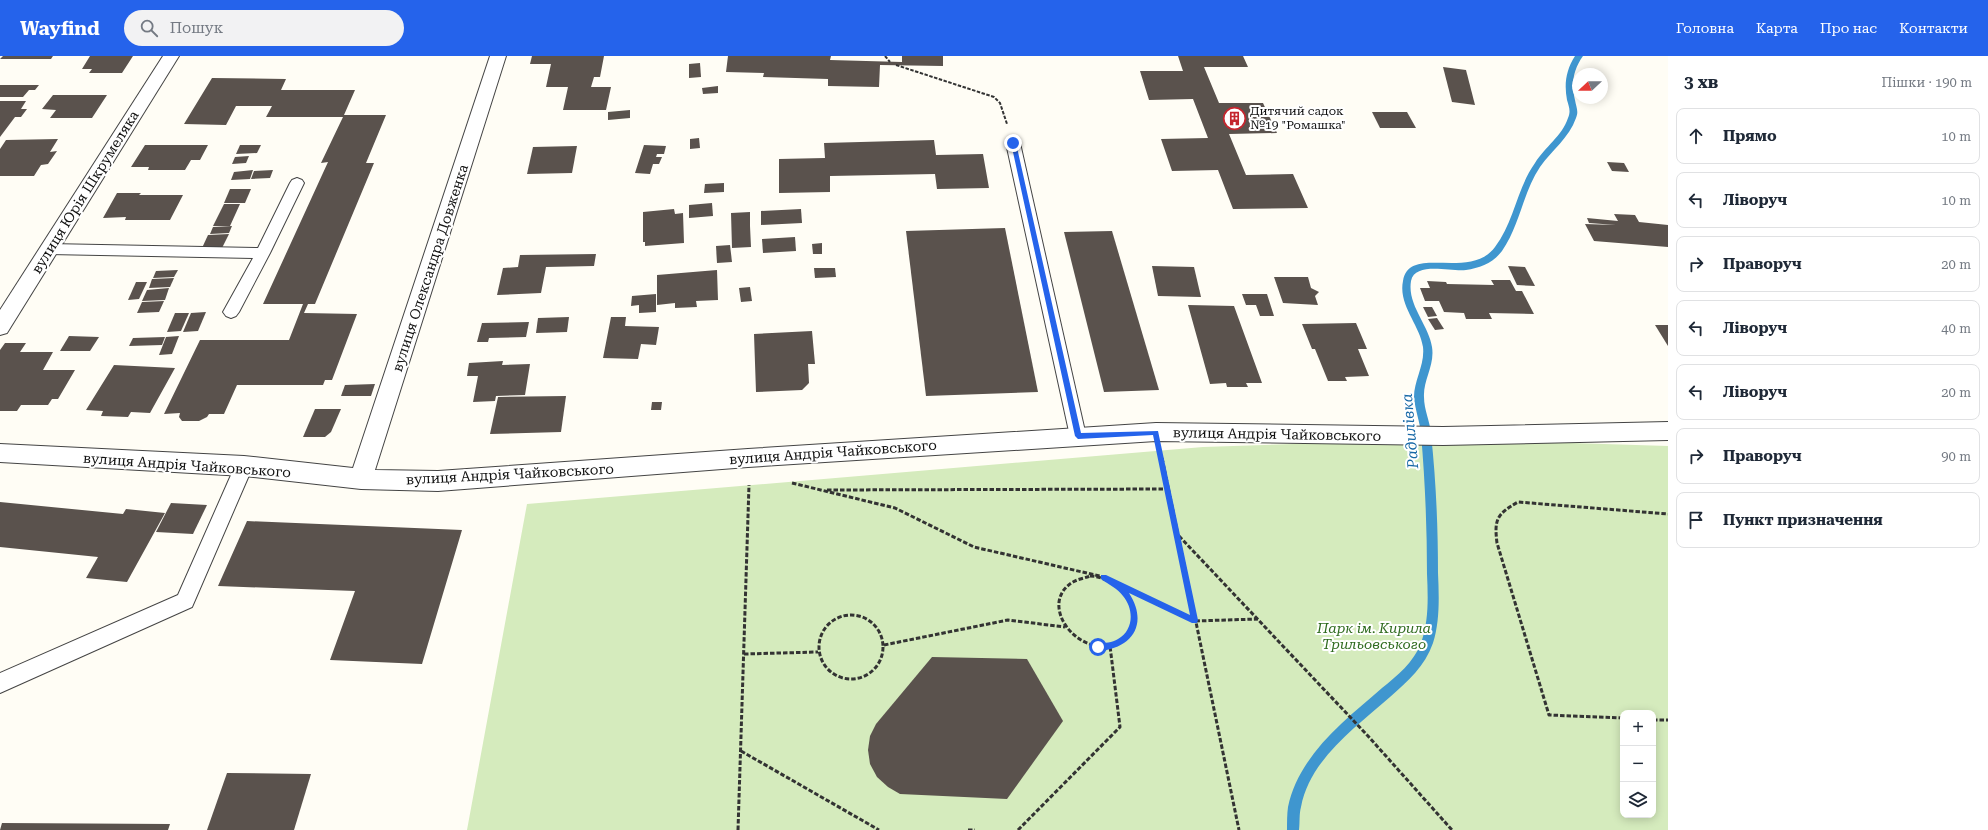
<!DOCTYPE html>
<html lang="uk">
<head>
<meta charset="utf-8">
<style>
	:root { --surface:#fff; --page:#f2f2f3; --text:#1f2937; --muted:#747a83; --line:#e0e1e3; --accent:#2563eb }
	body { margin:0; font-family:"Roboto Serif",serif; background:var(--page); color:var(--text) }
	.controls { position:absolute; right:12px; bottom:12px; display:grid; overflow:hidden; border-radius:8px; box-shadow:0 2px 10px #0003 }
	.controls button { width:36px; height:36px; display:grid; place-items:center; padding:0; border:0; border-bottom:1px solid var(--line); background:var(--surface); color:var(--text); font:20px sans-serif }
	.compass { position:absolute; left:1572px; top:12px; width:36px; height:36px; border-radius:50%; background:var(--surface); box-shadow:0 2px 10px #0003; rotate:248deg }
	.stop { position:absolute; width:12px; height:12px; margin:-9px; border:3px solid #2563eb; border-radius:50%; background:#fff }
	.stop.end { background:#2563eb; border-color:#fff; box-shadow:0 1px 4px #0008 }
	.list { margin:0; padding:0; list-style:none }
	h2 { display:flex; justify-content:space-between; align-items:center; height:52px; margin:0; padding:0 16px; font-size:17px }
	h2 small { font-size:13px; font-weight:400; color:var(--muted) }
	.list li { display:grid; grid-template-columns:26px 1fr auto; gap:12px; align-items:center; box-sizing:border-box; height:56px; margin:0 8px 8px; padding:0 8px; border:1px solid var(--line); border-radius:8px }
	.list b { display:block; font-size:15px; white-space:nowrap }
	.list em { font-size:13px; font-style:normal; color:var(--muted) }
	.icon { flex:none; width:22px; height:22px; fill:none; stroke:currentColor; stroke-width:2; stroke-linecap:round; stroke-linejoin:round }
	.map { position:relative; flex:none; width:1668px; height:774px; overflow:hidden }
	header { display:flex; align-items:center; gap:24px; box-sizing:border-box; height:56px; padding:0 20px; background:var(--accent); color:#fff }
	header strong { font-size:19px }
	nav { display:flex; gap:22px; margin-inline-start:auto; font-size:14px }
	.search { width:280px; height:36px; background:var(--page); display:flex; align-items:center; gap:10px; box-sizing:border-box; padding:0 14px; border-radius:22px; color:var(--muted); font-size:15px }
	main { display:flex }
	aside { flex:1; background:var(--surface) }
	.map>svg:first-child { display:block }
</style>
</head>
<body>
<header>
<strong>Wayfind</strong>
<div class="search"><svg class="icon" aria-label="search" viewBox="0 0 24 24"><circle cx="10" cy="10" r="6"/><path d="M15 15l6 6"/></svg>Пошук</div>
<nav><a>Головна</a><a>Карта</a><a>Про нас</a><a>Контакти</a></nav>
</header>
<main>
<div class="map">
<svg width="1668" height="774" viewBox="0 0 1668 774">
	<rect width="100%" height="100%" fill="#fffdf5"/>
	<!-- green -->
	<path fill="#d5ebbd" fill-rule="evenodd" d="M1383,385H1507L1668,390V774H467L527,448L1203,391ZM1623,657H1653V759H1623Z"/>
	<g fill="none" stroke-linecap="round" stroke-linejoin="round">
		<!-- stream -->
		<path fill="#3f96cf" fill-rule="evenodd" d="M1575,0H1583C1573,14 1571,28 1575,44C1576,51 1579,55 1576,62C1569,82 1552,94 1540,111C1523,136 1520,169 1502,195C1493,207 1480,212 1466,214C1451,216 1415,205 1411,225C1407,249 1429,269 1432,291C1435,309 1423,324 1424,341C1424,354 1430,365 1431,378C1436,424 1438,471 1438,517C1439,540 1440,565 1433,587C1425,610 1408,625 1390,641C1356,671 1310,703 1301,751C1299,758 1300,766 1299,774H1287C1287,766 1287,758 1288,751C1299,699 1344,665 1382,632C1397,620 1414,606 1421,587C1429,565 1428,541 1427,518C1427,471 1425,424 1421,378C1420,366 1415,354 1414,341C1414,324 1425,309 1423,291C1420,269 1398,249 1403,225C1409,188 1470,225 1495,191C1514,166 1517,132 1535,107C1545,91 1562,80 1568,62C1571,55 1569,51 1567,44C1564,28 1566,14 1575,0Z"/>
	</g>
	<!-- building -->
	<g fill="#5a524d">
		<path d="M3,0H53L51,3H0Z"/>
		<path d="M90,0H133L122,17H89L92,13H82Z"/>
		<path d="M532,0H604L600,21H594L591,31H611L606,54H563L568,31H546L551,8H530Z"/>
		<path d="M728,0H831L830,4L902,6V0H943V10L880,9L879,31L828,30V23L763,21L764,17L726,16Z"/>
		<path d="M1178,0H1243L1248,11H1204L1219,47H1263L1277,77L1229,78L1246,119L1293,118L1308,152L1233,153L1218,114L1172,115L1161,83L1208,82L1193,43L1149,44L1140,15H1183Z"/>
		<path d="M700,7L701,21L689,22V8Z"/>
		<path d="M1443,11L1466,14L1475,49L1452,46Z"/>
		<path d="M212,22L286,23L281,34H355L344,59H386L366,107H374L315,248H308L304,257L357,258L332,324H325L323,329H237L224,358H209L207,361L199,365H182L179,361L180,357L164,358L200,284H289L303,248H263L328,106L321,107L343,61H266L272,50H236L226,69L184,68Z"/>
		<path d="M0,29H39L35,34H29L23,41H0Z"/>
		<path d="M718,30V37L703,38L702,32Z"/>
		<path d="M53,39H107L92,62H50L56,54L42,53Z"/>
		<path d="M0,45H26L21,53H27L21,61H15L0,81Z"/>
		<path d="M630,54V62L608,64V56Z"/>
		<path d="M1372,56H1407L1416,72H1380Z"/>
		<path d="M699,82L700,92L690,93V83Z"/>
		<path d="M58,83L50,96L57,95L48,108L41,109L34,120H0V93L6,84Z"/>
		<path d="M934,84L936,99L983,98L989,132L937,133L935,118L830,120V136L779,137V103L825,102L824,87Z"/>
		<path d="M145,89H208L200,104H191L185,114H148L149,111H131Z"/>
		<path d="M240,89H261L257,97L236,98Z"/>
		<path d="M644,89L666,90L664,98H657L656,101H662L659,108H653L650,118L635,117Z"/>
		<path d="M577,90L572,117L527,118L533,91Z"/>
		<path d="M249,100L246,107L232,108L235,101Z"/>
		<path d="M1607,106L1624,107L1629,116L1612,115Z"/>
		<path d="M253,114L250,123L231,124L234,116Z"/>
		<path d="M273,114L270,122L251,123L254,115Z"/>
		<path d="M724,127V136L704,137L705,128Z"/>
		<path d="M230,133H251L245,147H224Z"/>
		<path d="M117,137H141L139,139H183L170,164H125L126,161L103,162Z"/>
		<path d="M712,147L713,160L689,162V149Z"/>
		<path d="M224,148H240L230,170H213Z"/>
		<path d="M674,153L675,158L683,157L684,187L645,190V186H643V156Z"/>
		<path d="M801,153L802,167L761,169V155Z"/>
		<path d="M750,156V170H736H750L751,191L732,192L731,157Z"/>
		<path d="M1614,158L1635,159L1639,166L1668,169V191L1594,185L1585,168L1616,169L1589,167L1587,162L1618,165Z"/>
		<path d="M232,170L229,177L210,178L213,171Z"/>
		<path d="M1005,172L1038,336L926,340L906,175Z"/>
		<path d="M1112,175L1159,334L1104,336L1064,176Z"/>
		<path d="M229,178L222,192H202L208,179Z"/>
		<path d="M795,181L796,195L763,197L762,183Z"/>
		<path d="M822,187V198H813L812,188Z"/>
		<path d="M730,189L732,206L717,207L716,190Z"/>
		<path d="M596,198L594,210L546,211L541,237L497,239L503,212L518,211L520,199Z"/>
		<path d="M1152,210L1194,211L1201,241L1158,240Z"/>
		<path d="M1508,210L1525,211L1535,230L1517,229Z"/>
		<path d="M814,212H835L836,221L815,222Z"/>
		<path d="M178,214L174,221L153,222L156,215Z"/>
		<path d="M717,214L718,244L696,245L697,251L675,252V247L657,249V219Z"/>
		<path d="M1274,221H1308L1311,232L1319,236L1315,240L1318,249L1283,247Z"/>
		<path d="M174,222L170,231L149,232L152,223Z"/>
		<path d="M1491,224H1510L1516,235H1522L1534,258L1489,257L1492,263H1466L1464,257L1444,256L1439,245H1425L1420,232H1430L1427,225L1446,226L1447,228L1494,229Z"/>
		<path d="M136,226H147L139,243L128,244Z"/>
		<path d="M750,231L752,245L741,246L739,232Z"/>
		<path d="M169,232L165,244L142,245L147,234Z"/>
		<path d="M656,238V256L639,257V249L631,250L632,240Z"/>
		<path d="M1242,238H1267L1274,260H1260L1256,249H1246Z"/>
		<path d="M164,245L159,256L137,257L142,246Z"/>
		<path d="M1188,249L1234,250L1262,327H1246L1248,331H1227L1226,327L1210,328Z"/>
		<path d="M1423,251H1432L1437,260L1428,261Z"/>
		<path d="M206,256L198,275L183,276L191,257Z"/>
		<path d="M175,257H189L181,275L167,276Z"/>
		<path d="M569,261L567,276L536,277L538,262Z"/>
		<path d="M611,261H626L625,270L659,271L656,289L641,288L638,303L603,302Z"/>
		<path d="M1437,262L1444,273L1435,274L1428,263Z"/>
		<path d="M529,266L526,281L489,282L488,286H477L482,267Z"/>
		<path d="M1356,267L1367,293H1358L1369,320L1345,321L1347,325H1328L1315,293H1312L1302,268Z"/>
		<path d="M1655,269H1668V290Z"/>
		<path d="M812,275L815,308H808L809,327L802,334L756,336L754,278Z"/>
		<path d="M69,280L99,281L90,295H60Z"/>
		<path d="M179,280L172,298L159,299L166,281Z"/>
		<path d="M165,281L162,289L129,290L133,282Z"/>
		<path d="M5,287H26L20,296H53L43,314H75L58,343H52L48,349H21L17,355H0V294Z"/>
		<path d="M503,305L502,309L530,308L525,339L496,340L495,345L473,346L478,320H467L469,307Z"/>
		<path d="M114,309L175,312L150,357L131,356L128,361L101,360L103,355L86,354Z"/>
		<path d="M375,328L371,340H341L345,329Z"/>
		<path d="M566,340L561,376L490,378L498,341Z"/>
		<path d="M652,346H662L661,354H651Z"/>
		<path d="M315,353H341L331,376L325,381H303Z"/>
		<path d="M0,446L123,458L126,453L165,457L127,526L86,522L98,501L0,491Z"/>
		<path d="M171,447L207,449L193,478L156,476Z"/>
		<path d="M247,465L462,474L422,608L330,604L355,535L218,530Z"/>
		<path d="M932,601L1027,603L1063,665L1007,743L900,738L888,731L877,721L870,708L868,694L870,680L876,668Z"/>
		<path d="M227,717L311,718L294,774H207Z"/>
		<path d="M2,767L170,768L168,774H0Z"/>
	</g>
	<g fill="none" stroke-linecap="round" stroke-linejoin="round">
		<defs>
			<g id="lane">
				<path d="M1013,83L1018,84L1020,87L1086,380L1084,385L1078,387L1072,385L1070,380L1006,87L1008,84Z"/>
				<path d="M297,122L302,124L304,127L270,197L239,256L236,260L231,262L226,260L223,256L253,202L49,198L44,197L42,193L44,189L49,188L258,192L290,127L292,124Z"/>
				<path d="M244,403L250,405L253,410L192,551L0,637V617L178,539L235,410L238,405Z"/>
			</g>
			<g id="street">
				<path d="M163,0H179L7,277L0,279V254Z"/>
				<path d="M490,0H506L375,414L438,415L748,393L1156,367L1443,371L1668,366V384L1443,389L1156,385L748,411L438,435L361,433L244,420L0,406V388L244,400L353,412Z"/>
			</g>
		</defs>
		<!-- lane casing -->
		<use href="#lane" stroke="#444" stroke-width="2"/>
		<!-- street casing -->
		<use href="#street" stroke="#444" stroke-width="2"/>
		<!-- path-far1 -->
		<g stroke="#333" stroke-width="2" stroke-dasharray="3.5 1.5" stroke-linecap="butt">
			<path d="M885,0L890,6"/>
			<path d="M896,9L994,41L1000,47L1007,68"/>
		</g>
		<!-- path -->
		<g stroke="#333" stroke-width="3" stroke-dasharray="4.5 2" stroke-linecap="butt">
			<path d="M1162,402L1239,774"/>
			<path d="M792,427L895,452L974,491L1104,521L1195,565L1258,563"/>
			<path d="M827,434L1168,433"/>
			<path d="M1179,480L1368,680L1452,774"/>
			<path d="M1090,520C1114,520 1146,551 1131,576C1128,582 1122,585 1117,587C1079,604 1036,548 1073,526C1078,523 1085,522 1090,520Z"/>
			<circle cx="851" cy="591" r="32"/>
			<path d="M884,589L1008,564L1065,571"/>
			<path d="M744,598L818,596"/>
			<path d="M1623,662L1549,659L1497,487C1494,463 1497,458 1518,446L1668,458"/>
			<path d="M1653,664H1668"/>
			<path d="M741,695L879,774"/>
			<path d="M738,774L749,429"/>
			<path d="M968,774H975"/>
			<path d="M1018,774L1120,671L1110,590"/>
		</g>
		<!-- lane -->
		<use href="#lane" fill="#fff" fill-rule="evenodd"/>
		<!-- street -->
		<use href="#street" fill="#fff" fill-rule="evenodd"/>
	</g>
	<!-- route -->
	<path fill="#2563eb" d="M1013,85L1016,87L1081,377L1158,375L1198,564L1197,567H1192L1129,537C1149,568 1132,593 1098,595L1094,591L1098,587C1105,587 1112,587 1118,583C1134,574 1134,553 1123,540C1118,533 1108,528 1101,523V519H1106L1190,559L1153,379L1078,383L1075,380L1011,87Z"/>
	<!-- icons -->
	<defs>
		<symbol id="building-ring" viewBox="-11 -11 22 22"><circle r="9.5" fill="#fff" stroke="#c4262e" stroke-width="1.5"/><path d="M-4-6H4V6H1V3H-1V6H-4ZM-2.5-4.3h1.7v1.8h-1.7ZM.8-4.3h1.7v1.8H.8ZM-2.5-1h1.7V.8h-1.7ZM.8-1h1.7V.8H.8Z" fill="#c4262e"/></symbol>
	</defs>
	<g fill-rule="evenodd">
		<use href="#building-ring" x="1222" y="50" width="25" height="25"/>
	</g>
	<g text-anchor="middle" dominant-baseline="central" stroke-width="4" stroke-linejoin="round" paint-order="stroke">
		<!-- far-poi labels -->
		<g font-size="12" fill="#111" stroke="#fff" text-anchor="start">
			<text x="1250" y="55">Дитячий садок<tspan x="1250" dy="14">№19 "Ромашка"</tspan></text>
		</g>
		<!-- street labels -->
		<g font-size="14" fill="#111" stroke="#fff">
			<text transform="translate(85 136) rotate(-58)">вулиця Юрія Шкрумеляка</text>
			<text transform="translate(430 212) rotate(-72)">вулиця Олександра Довженка</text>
			<text transform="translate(1277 378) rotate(1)">вулиця Андрія Чайковського</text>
			<text transform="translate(833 396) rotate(-4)">вулиця Андрія Чайковського</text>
			<text transform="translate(187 409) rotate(4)">вулиця Андрія Чайковського</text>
			<text transform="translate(510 418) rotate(-3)">вулиця Андрія Чайковського</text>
		</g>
		<!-- park labels -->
		<g font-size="14" font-style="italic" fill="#2f6b1f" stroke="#fff">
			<text x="1374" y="572">Парк ім. Кирила<tspan x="1374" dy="16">Трильовського</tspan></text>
		</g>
		<!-- water labels -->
		<g font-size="15" font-style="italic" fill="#1768a6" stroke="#fff">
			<text transform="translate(1410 375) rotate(-95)">Радилівка</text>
		</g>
	</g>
</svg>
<div class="controls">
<button>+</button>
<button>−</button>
<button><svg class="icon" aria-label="layers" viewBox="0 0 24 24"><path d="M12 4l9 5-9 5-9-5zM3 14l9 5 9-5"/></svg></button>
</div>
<svg class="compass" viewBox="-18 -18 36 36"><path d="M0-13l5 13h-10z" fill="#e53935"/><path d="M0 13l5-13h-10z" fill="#747a83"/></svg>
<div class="stop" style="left:1098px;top:591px"></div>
<div class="stop end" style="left:1013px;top:87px"></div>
</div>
<aside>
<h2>3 хв<small>Пішки · 190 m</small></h2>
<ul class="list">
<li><svg class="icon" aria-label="ahead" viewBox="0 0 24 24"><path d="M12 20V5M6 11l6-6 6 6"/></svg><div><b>Прямо</b></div><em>10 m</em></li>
<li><svg class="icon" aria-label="left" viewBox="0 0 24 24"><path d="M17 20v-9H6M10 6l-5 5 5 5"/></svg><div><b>Ліворуч</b></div><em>10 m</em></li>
<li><svg class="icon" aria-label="right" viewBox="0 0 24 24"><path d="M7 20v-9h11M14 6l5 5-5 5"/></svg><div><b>Праворуч</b></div><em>20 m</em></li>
<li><svg class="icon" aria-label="left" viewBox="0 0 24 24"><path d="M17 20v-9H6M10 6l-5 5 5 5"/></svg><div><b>Ліворуч</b></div><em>40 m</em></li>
<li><svg class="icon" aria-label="left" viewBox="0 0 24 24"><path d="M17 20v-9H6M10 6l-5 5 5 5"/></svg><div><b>Ліворуч</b></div><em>20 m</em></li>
<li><svg class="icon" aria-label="right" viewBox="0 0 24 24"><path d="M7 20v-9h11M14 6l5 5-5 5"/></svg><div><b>Праворуч</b></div><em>90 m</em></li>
<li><svg class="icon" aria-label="arrive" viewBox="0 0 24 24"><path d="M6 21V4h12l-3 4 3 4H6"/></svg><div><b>Пункт призначення</b></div></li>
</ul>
</aside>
</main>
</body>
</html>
